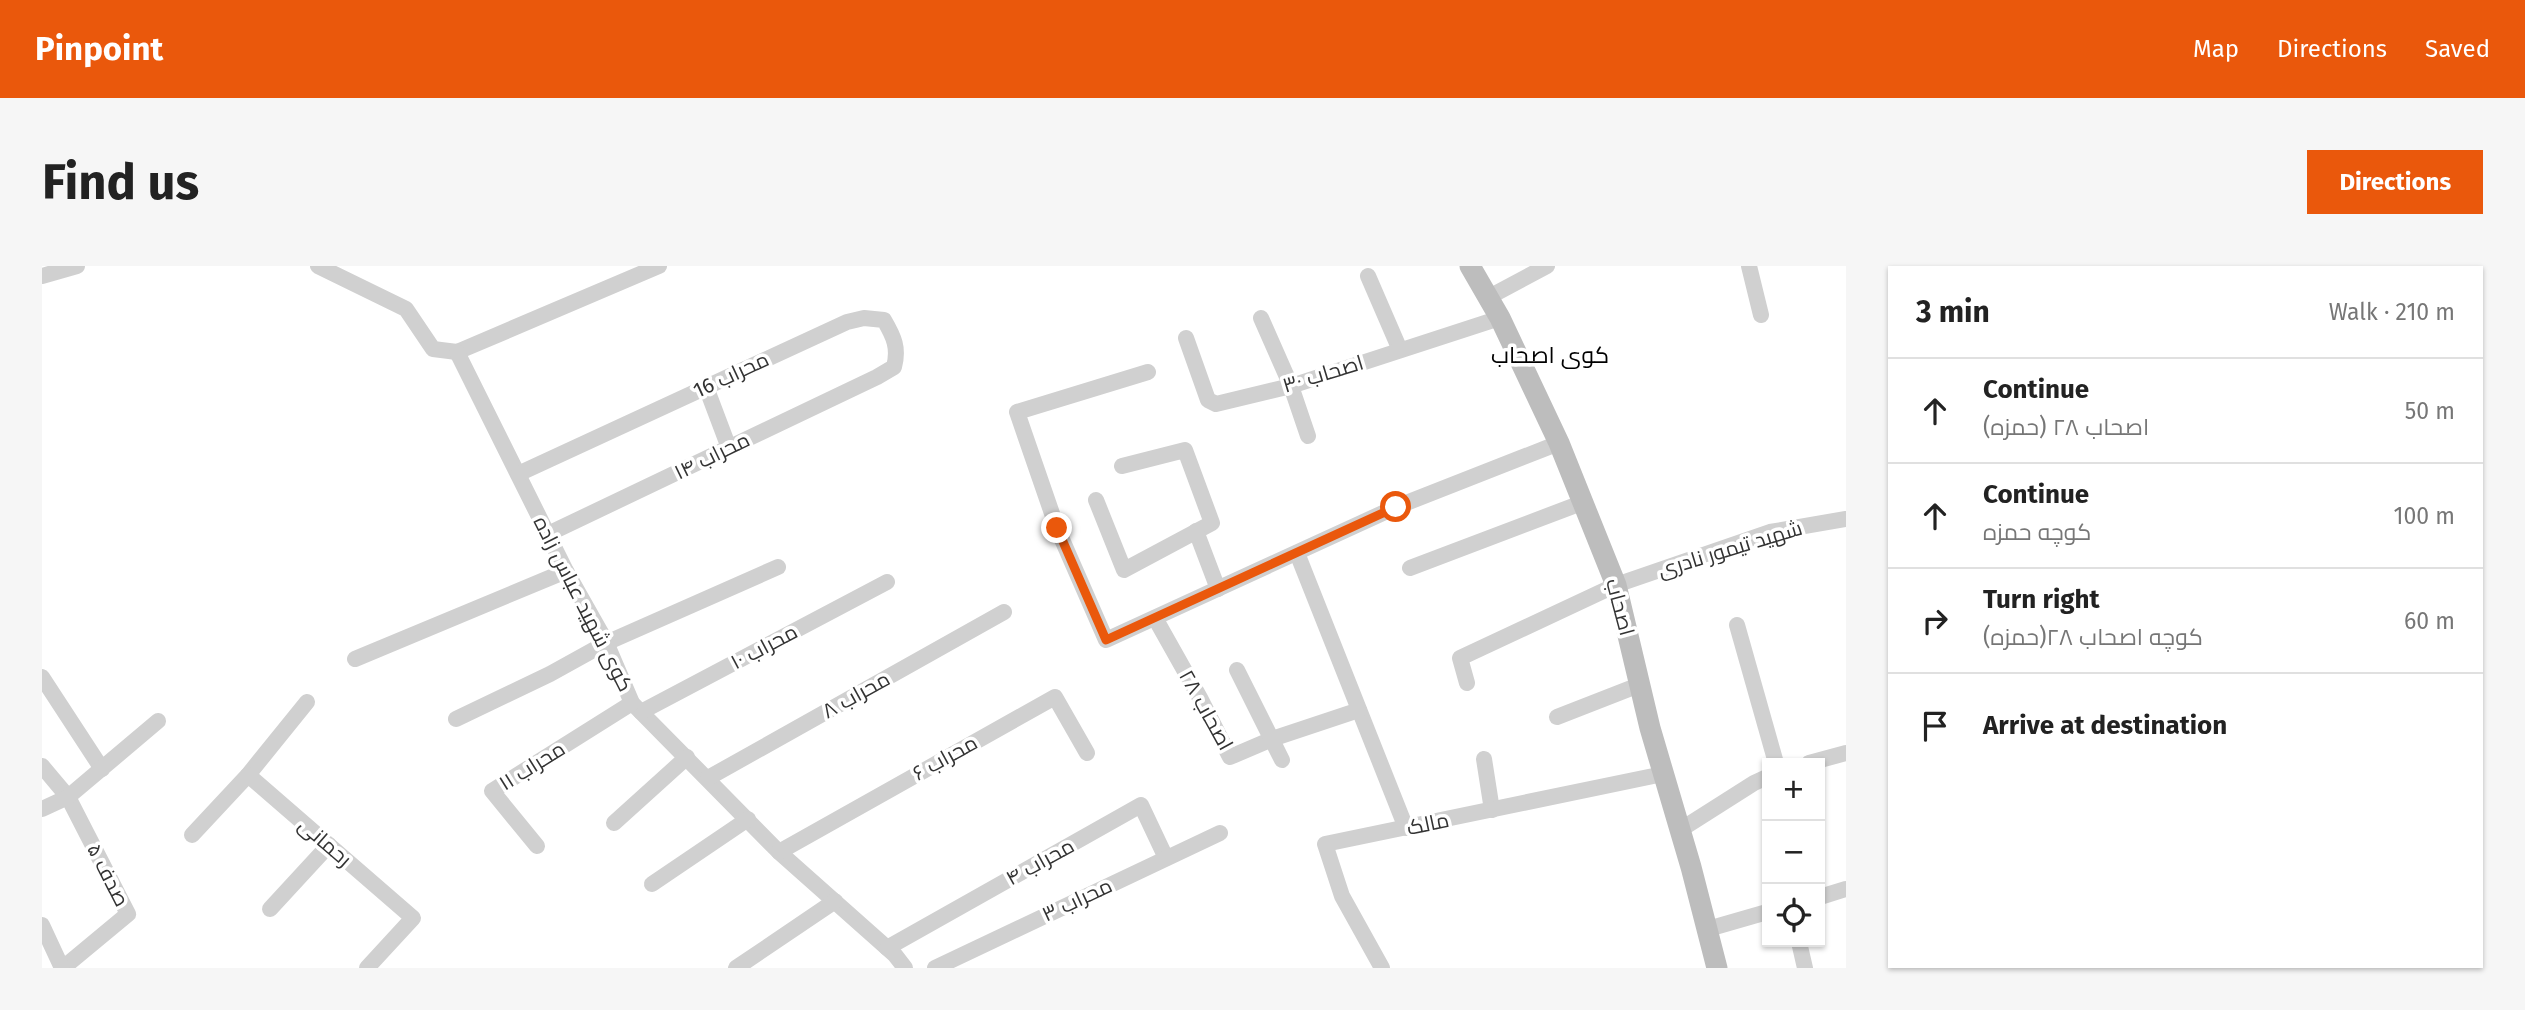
<!DOCTYPE html>
<html lang="en">
<head>
<meta charset="utf-8">
<style>
	:root { --surface:#fff; --page:#f6f6f6; --text:#222; --muted:#767676; --line:#e0e0e0; --accent:#ea580c }
	body { margin:0; font-family:"Fira Sans",Cairo,sans-serif; background:var(--page); color:var(--text) }
	.controls { position:absolute; right:21px; bottom:21px; display:grid; overflow:hidden; border-radius:0px; box-shadow:0 2px 5px #0004 }
	.controls button { width:63px; height:63px; display:grid; place-items:center; padding:0; border:0; border-bottom:2px solid var(--line); background:var(--surface); color:var(--text); font:35px sans-serif }
	.stop { position:absolute; width:21px; height:21px; margin:-16px; border:5px solid #ea580c; border-radius:50%; background:#fff }
	.stop.end { background:#ea580c; border-color:#fff; box-shadow:0 2px 7px #0008 }
	.list { margin:0; padding:0; list-style:none }
	h2 { display:flex; justify-content:space-between; align-items:center; height:91px; margin:0; padding:0 28px; font-size:30px }
	h2 small { font-size:23px; font-weight:400; color:var(--muted) }
	.list li { display:grid; grid-template-columns:46px 1fr auto; gap:21px; align-items:center; box-sizing:border-box; height:105px; padding:0 28px; border-top:2px solid var(--line) }
	.list b { display:block; font-size:26px; white-space:nowrap }
	.list p { margin:0; font-size:23px; white-space:nowrap; color:var(--muted) }
	.list em { font-size:23px; font-style:normal; color:var(--muted) }
	.icon { flex:none; width:38px; height:38px; fill:none; stroke:currentColor; stroke-width:2; stroke-linecap:round; stroke-linejoin:round }
	.map { position:relative; flex:none; width:1804px; height:702px; overflow:hidden; border-radius:0px }
	header { display:flex; align-items:center; gap:42px; box-sizing:border-box; height:98px; padding:0 35px; background:var(--accent); color:#fff }
	header strong { font-size:33px }
	nav { display:flex; gap:38px; margin-inline-start:auto; font-size:24px }
	.intro { display:flex; align-items:center; justify-content:space-between; box-sizing:border-box; height:168px; padding:0 42px }
	h1 { margin:0; font-size:49px }
	.button { padding:18px 32px; border-radius:0px; background:var(--accent); color:#fff; font-size:24px; font-weight:700 }
	main { display:flex; gap:42px; padding:0 42px }
	aside { flex:1; background:var(--surface); border-radius:0px; box-shadow:0 2px 5px #0004 }
	.map>svg:first-child { display:block }
</style>
</head>
<body>
<header>
<strong>Pinpoint</strong>
<nav><a>Map</a><a>Directions</a><a>Saved</a></nav>
</header>
<div class="intro"><h1>Find us</h1><a class="button">Directions</a></div>
<main>
<div class="map">
<svg width="1804" height="702" viewBox="0 0 1804 702">
	<rect width="100%" height="100%" fill="#fff"/>
	<g fill="none" stroke-linecap="round" stroke-linejoin="round">
		<!-- street -->
		<g stroke="#d0d0d0" stroke-width="16">
			<path d="M276,0L364,43L391,83L415,86L617,0"/>
			<path d="M1707,0L1719,49"/>
			<path d="M0,10L35,0"/>
			<path d="M1326,10L1358,84"/>
			<path d="M1447,31L1505,0"/>
			<path d="M1219,52L1249,120L1266,170"/>
			<path d="M1144,72L1166,134L1174,138L1249,120L1458,52"/>
			<path d="M415,86L524,305L563,374L590,437L737,586L853,689L863,702"/>
			<path d="M1106,106L975,146L1015,262L1064,374L1354,241L1517,177"/>
			<path d="M664,121L687,182"/>
			<path d="M476,208L805,56L822,52L842,54C852,71 857,82 852,101L835,111L506,268"/>
			<path d="M1054,234L1082,304L1170,257L1143,184L1080,200"/>
			<path d="M1154,265L1176,323"/>
			<path d="M1255,287L1364,562"/>
			<path d="M1368,302L1542,236"/>
			<path d="M1113,352L1158,432L1188,491L1230,473L1317,444"/>
			<path d="M1695,359L1734,497"/>
			<path d="M313,393L524,305"/>
			<path d="M1195,404L1240,494"/>
			<path d="M0,411L60,503"/>
			<path d="M1425,417L1418,392L1574,319L1728,266L1804,253"/>
			<path d="M599,446L845,316"/>
			<path d="M1515,451L1597,419"/>
			<path d="M414,453L508,408L564,377L736,301"/>
			<path d="M1442,493L1450,544"/>
			<path d="M1767,497L1804,487"/>
			<path d="M0,500L26,531L86,648L21,702"/>
			<path d="M206,509L265,436"/>
			<path d="M666,512L962,346"/>
			<path d="M0,543L26,531L116,455"/>
			<path d="M572,557L645,491"/>
			<path d="M1638,564L1712,517L1725,511"/>
			<path d="M150,569L206,509L371,652L325,702"/>
			<path d="M495,580L450,525L590,437"/>
			<path d="M737,586L1013,431L1045,487"/>
			<path d="M610,618L706,553"/>
			<path d="M1778,631L1804,623"/>
			<path d="M228,643L287,579"/>
			<path d="M0,659L20,702"/>
			<path d="M1666,663L1725,646"/>
			<path d="M1757,676L1763,702"/>
			<path d="M845,682L1099,539L1124,592"/>
			<path d="M694,702L793,635"/>
			<path d="M893,702L1178,567"/>
			<path d="M1340,702L1300,630L1283,578L1621,508"/>
		</g>
		<!-- secondary -->
		<path stroke="#bdbdbd" stroke-width="21" d="M1428,0L1458,52L1517,177L1574,319L1608,462L1649,601L1675,702"/>
	</g>
	<g fill="none" stroke-linecap="round" stroke-linejoin="round">
		<!-- route -->
		<path stroke="#ea580c" stroke-width="9" d="M1015,262L1064,374L1354,241"/>
	</g>
	<g text-anchor="middle" dominant-baseline="central" stroke-width="7" stroke-linejoin="round" paint-order="stroke">
		<!-- street labels -->
		<g font-size="21" fill="#333" stroke="#fff">
			<text transform="translate(1281 108) rotate(-17)">اصحاب ۳۰</text>
			<text transform="translate(689 109) rotate(-25)">محراب 16</text>
			<text transform="translate(670 190) rotate(-26)">محراب ۱۴</text>
			<text transform="translate(1688 283) rotate(-17)">شهید تیمور نادری</text>
			<text transform="translate(541 338) rotate(63)">کوی شهید عباس زاده</text>
			<text transform="translate(1578 341) rotate(75)">اصحاب</text>
			<text transform="translate(722 381) rotate(-28)">محراب ۱۰</text>
			<text transform="translate(814 429) rotate(-29)">محراب ۸</text>
			<text transform="translate(1164 444) rotate(61)">اصحاب ۲۸</text>
			<text transform="translate(903 492) rotate(-29)">محراب ۶</text>
			<text transform="translate(490 500) rotate(-32)">محراب ۱۱</text>
			<text transform="translate(1386 558) rotate(-12)">مالک</text>
			<text transform="translate(283 576) rotate(41)">رحمانی</text>
			<text transform="translate(998 596) rotate(-29)">محراب ۴</text>
			<text transform="translate(66 609) rotate(63)">صدف ۵</text>
			<text transform="translate(1035 634) rotate(-25)">محراب ۳</text>
		</g>
		<!-- neighbourhood labels -->
		<g font-size="23" fill="#000" stroke="#fff">
			<text x="1508" y="89">کوی اصحاب</text>
		</g>
	</g>
</svg>
<div class="controls">
<button>+</button>
<button>−</button>
<button><svg class="icon" aria-label="locate" viewBox="0 0 24 24"><circle cx="12" cy="12" r="6"/><path d="M12 2v4M12 18v4M2 12h4M18 12h4"/></svg></button>
</div>
<div class="stop" style="left:1354px;top:241px"></div>
<div class="stop end" style="left:1015px;top:262px"></div>
</div>
<aside>
<h2>3 min<small>Walk · 210 m</small></h2>
<ul class="list">
<li><svg class="icon" aria-label="ahead" viewBox="0 0 24 24"><path d="M12 20V5M6 11l6-6 6 6"/></svg><div><b>Continue</b><p>اصحاب ۲۸ (حمزه)</p></div><em>50 m</em></li>
<li><svg class="icon" aria-label="ahead" viewBox="0 0 24 24"><path d="M12 20V5M6 11l6-6 6 6"/></svg><div><b>Continue</b><p>کوچه حمزه</p></div><em>100 m</em></li>
<li><svg class="icon" aria-label="right" viewBox="0 0 24 24"><path d="M7 20v-9h11M14 6l5 5-5 5"/></svg><div><b>Turn right</b><p>کوچه اصحاب ۲۸(حمزه)</p></div><em>60 m</em></li>
<li><svg class="icon" aria-label="arrive" viewBox="0 0 24 24"><path d="M6 21V4h12l-3 4 3 4H6"/></svg><div><b>Arrive at destination</b></div></li>
</ul>
</aside>
</main>
</body>
</html>
